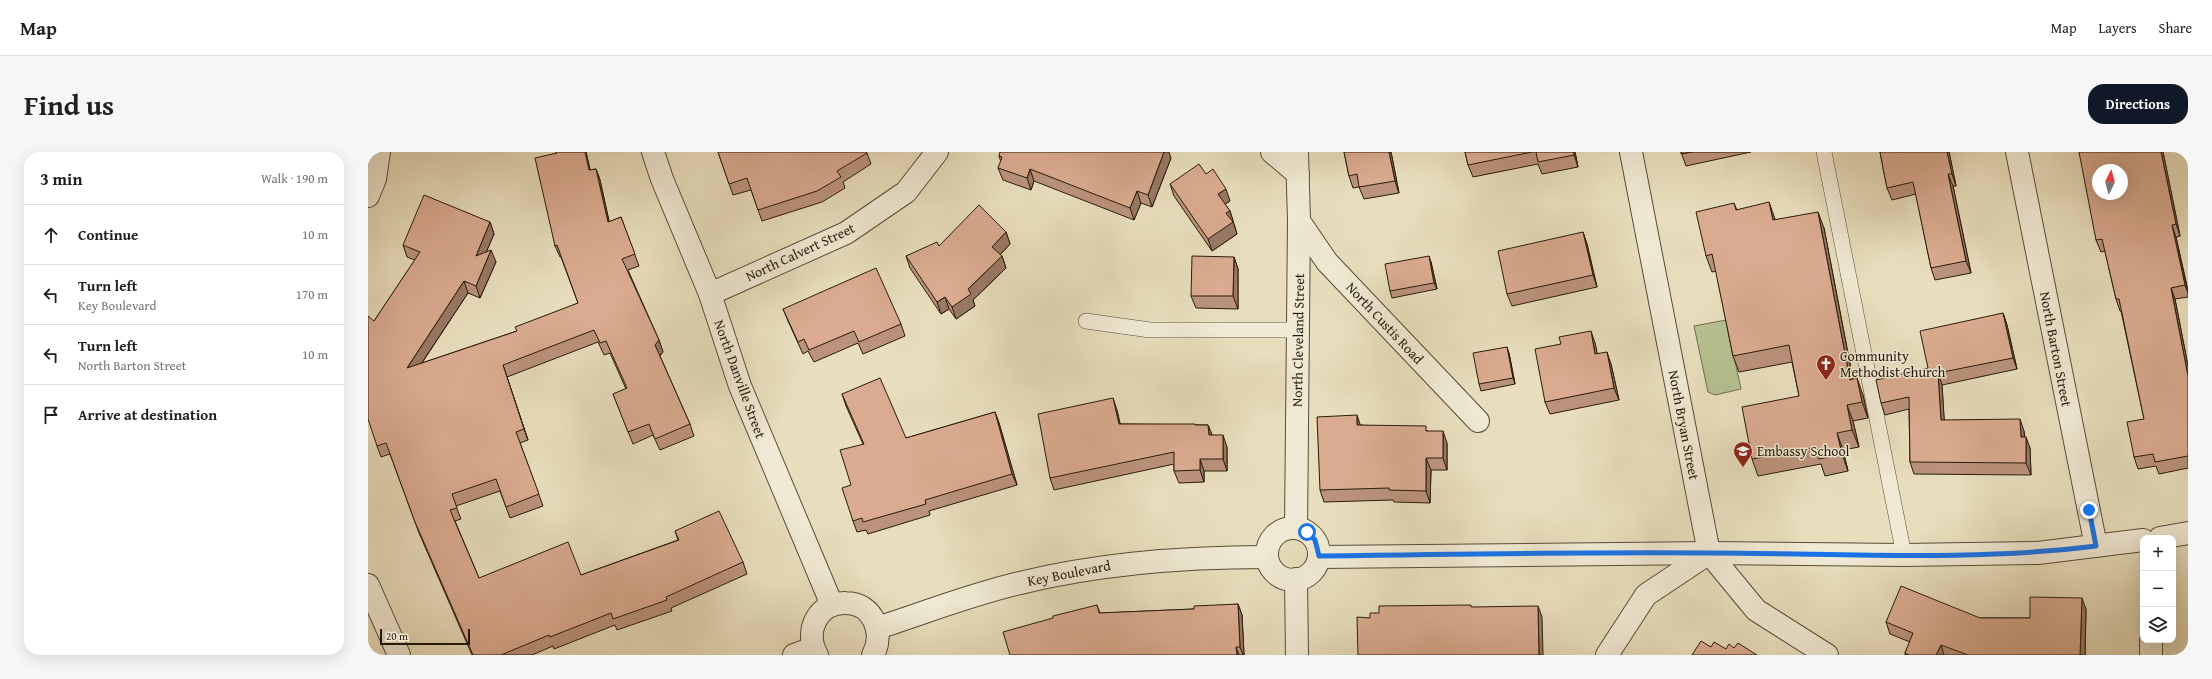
<!DOCTYPE html>
<html lang="en">
<head>
<meta charset="utf-8">
<style>
	:root { --surface:#fff; --page:#f6f6f6; --text:#202124; --muted:#757577; --line:#e0e0e0; --accent:#111827 }
	body { margin:0; font-family:"Gentium Book Plus",serif; background:var(--page); color:var(--text) }
	.controls { position:absolute; right:12px; bottom:12px; display:grid; overflow:hidden; border-radius:8px; box-shadow:0 4px 16px #0002 }
	.controls button { width:36px; height:36px; display:grid; place-items:center; padding:0; border:0; border-bottom:1px solid var(--line); background:var(--surface); color:var(--text); font:20px sans-serif }
	.compass { position:absolute; left:1724px; top:12px; width:36px; height:36px; border-radius:50%; background:var(--surface); box-shadow:0 4px 16px #0002; rotate:6deg }
	.scale { position:absolute; left:12px; bottom:10px; width:90px; box-sizing:border-box; padding-left:4px; border:2px solid #281b0b; border-top:0; font-size:11px; line-height:14px; white-space:nowrap; color:#281b0b; -webkit-text-stroke:3px #f0ead4; paint-order:stroke }
	.stop { position:absolute; width:12px; height:12px; margin:-9px; border:3px solid #1a73e8; border-radius:50%; background:#fff }
	.stop.end { background:#1a73e8; border-color:#fff; box-shadow:0 1px 4px #0008 }
	.list { margin:0; padding:0; list-style:none }
	h2 { display:flex; justify-content:space-between; align-items:center; height:52px; margin:0; padding:0 16px; font-size:17px }
	h2 small { font-size:13px; font-weight:400; color:var(--muted) }
	.list li { display:grid; grid-template-columns:26px 1fr auto; gap:12px; align-items:center; box-sizing:border-box; height:60px; padding:0 16px; border-top:1px solid var(--line) }
	.list b { display:block; font-size:15px; white-space:nowrap }
	.list p { margin:0; font-size:13px; white-space:nowrap; color:var(--muted) }
	.list em { font-size:13px; font-style:normal; color:var(--muted) }
	.icon { flex:none; width:22px; height:22px; fill:none; stroke:currentColor; stroke-width:2; stroke-linecap:round; stroke-linejoin:round }
	.map { position:relative; flex:none; width:1820px; height:503px; overflow:hidden; border-radius:16px }
	header { display:flex; align-items:center; gap:24px; box-sizing:border-box; height:56px; padding:0 20px; background:var(--surface); border-bottom:1px solid var(--line) }
	header strong { font-size:19px }
	nav { display:flex; gap:22px; margin-inline-start:auto; font-size:14px }
	.intro { display:flex; align-items:center; justify-content:space-between; box-sizing:border-box; height:96px; padding:0 24px }
	h1 { margin:0; font-size:28px }
	.button { padding:10px 18px; border-radius:16px; background:var(--accent); color:#fff; font-size:14px; font-weight:700 }
	main { display:flex; gap:24px; padding:0 24px }
	aside { flex:1; background:var(--surface); border-radius:16px; box-shadow:0 4px 16px #0002 }
	.map>svg:first-child { display:block }
</style>
</head>
<body>
<header>
<strong>Map</strong>
<nav><a>Map</a><a>Layers</a><a>Share</a></nav>
</header>
<div class="intro"><h1>Find us</h1><a class="button">Directions</a></div>
<main>
<aside>
<h2>3 min<small>Walk · 190 m</small></h2>
<ul class="list">
<li><svg class="icon" aria-label="ahead" viewBox="0 0 24 24"><path d="M12 20V5M6 11l6-6 6 6"/></svg><div><b>Continue</b></div><em>10 m</em></li>
<li><svg class="icon" aria-label="left" viewBox="0 0 24 24"><path d="M17 20v-9H6M10 6l-5 5 5 5"/></svg><div><b>Turn left</b><p>Key Boulevard</p></div><em>170 m</em></li>
<li><svg class="icon" aria-label="left" viewBox="0 0 24 24"><path d="M17 20v-9H6M10 6l-5 5 5 5"/></svg><div><b>Turn left</b><p>North Barton Street</p></div><em>10 m</em></li>
<li><svg class="icon" aria-label="arrive" viewBox="0 0 24 24"><path d="M6 21V4h12l-3 4 3 4H6"/></svg><div><b>Arrive at destination</b></div></li>
</ul>
</aside>
<div class="map">
<svg width="1820" height="503" viewBox="0 0 1820 503">
	<rect width="100%" height="100%" fill="#e8debd"/>
	<filter id="stains"><feTurbulence type="fractalNoise" baseFrequency=".005" numOctaves="4"/><feColorMatrix values="0 0 0 0 .2 0 0 0 0 .09 0 0 0 0 .02 0 0 0 .5 -.17"/></filter>
	<radialGradient id="worn" r=".72"><stop offset=".6" stop-color="#630" stop-opacity="0"/><stop offset="1" stop-color="#630" stop-opacity=".3"/></radialGradient>
	<!-- green -->
	<path fill="#b7c190" stroke="#706e4e" d="M1358,168L1373,237L1347,243L1340,240L1326,174Z"/>
	<g fill="none" stroke-linecap="round" stroke-linejoin="round">
		<defs>
			<g id="service">
				<path d="M1456,0L1536,403"/>
				<path d="M718,169L782,178H929"/>
			</g>
			<g id="minor">
				<path d="M285,0L294,27L342,142L372,234L464,453"/>
				<path d="M904,0L930,22"/>
				<path d="M1649,0L1728,394"/>
				<path d="M0,44L7,27L11,0"/>
				<path d="M931,69L959,110L1110,269"/>
				<path d="M342,142L478,81L538,40L569,0"/>
				<path d="M928,376L931,69L929,0"/>
				<circle cx="925" cy="402" r="26"/>
				<path d="M1792,386L1820,381"/>
				<path d="M1341,401L1388,458L1459,503"/>
				<path d="M951,405L1341,401L1536,403L1670,401L1775,388"/>
				<path d="M928,427L929,503"/>
				<path d="M0,433L31,503"/>
				<path d="M509,476C556,461 604,442 652,431C733,411 816,405 899,405"/>
				<path d="M1783,488V503"/>
				<path d="M426,503L445,496"/>
				<path d="M449,503C436,480 449,450 478,451C505,451 517,481 505,503"/>
				<path d="M1239,503L1278,443L1341,401L1263,0"/>
			</g>
		</defs>
		<!-- service casing -->
		<use href="#service" stroke="#584c38" stroke-width="16"/>
		<!-- minor casing -->
		<use href="#minor" stroke="#584c38" stroke-width="24"/>
		<!-- service -->
		<use href="#service" stroke="#f0ead4" stroke-width="15"/>
		<!-- minor -->
		<use href="#minor" stroke="#f0ead4" stroke-width="22"/>
	</g>
	<!-- wall -->
	<g fill="#bb937c" stroke="#281b0b">
		<path d="M188,0H218L222,18L228,17L232,28L241,70L253,65L271,114L260,118L291,188L295,200L292,204L322,272L326,284L292,298L285,283L265,292L245,242L258,237L242,201L236,203L230,190L139,225L160,288L152,291L175,354L142,366L132,339L88,354L93,367L87,369L111,426L213,423L310,388L307,379L375,410L379,422L303,456L304,459L249,478L247,473L186,497L185,494L164,503H104L51,381L22,302L13,305L9,294L6,169L47,108L39,105L35,93L122,70L126,82L118,100L128,110L112,146L100,141L54,211L149,179L210,151L193,105H192L187,94Z"/>
		<path d="M350,0L499,1L503,12L475,30L477,36L454,50L394,69L383,38L365,43Z"/>
		<path d="M976,0H1023L1031,41L996,47L991,35L985,36L981,24Z"/>
		<path d="M1097,0H1207L1210,15L1174,22L1170,12L1105,25L1100,13Z"/>
		<path d="M1313,0H1383L1318,14Z"/>
		<path d="M1512,0H1581L1588,34H1585L1603,121L1567,128L1563,116L1548,42L1524,48L1519,36Z"/>
		<path d="M1795,0L1812,84L1808,85L1820,138V145L1807,147L1820,214V316L1791,322L1788,314L1770,317L1766,305L1776,267L1753,159H1752L1748,147L1737,99L1733,100L1728,88Z"/>
		<path d="M631,4L803,6L784,55L773,51L766,68L666,29L663,38L635,28L630,16L633,10Z"/>
		<path d="M838,22L862,49L857,52L862,59L869,82L844,99L806,44L802,32Z"/>
		<path d="M1366,51L1369,58L1407,68L1456,76L1485,227L1495,243L1500,266L1485,269L1491,295L1475,298L1480,319L1457,324L1453,312L1390,324L1384,307L1431,244L1424,210L1371,220L1365,204L1348,119L1344,120L1338,104Z"/>
		<path d="M638,80L642,92L632,103L634,104L638,116L605,148L607,154L588,167L581,157L573,162L542,116L538,104L571,94Z"/>
		<path d="M1215,80L1219,92L1229,135L1144,154L1139,142Z"/>
		<path d="M866,105L870,117V157L828,156L823,144Z"/>
		<path d="M1063,110L1069,137L1024,146L1022,139Z"/>
		<path d="M415,157L533,172L537,184L495,202L490,191L446,210L440,199L435,202L420,169Z"/>
		<path d="M1635,161L1639,173L1649,217L1574,233L1576,268L1656,279L1657,285L1662,296L1663,323L1546,322L1542,310L1541,257L1517,263L1513,251Z"/>
		<path d="M1227,191L1229,202L1243,212L1251,248L1182,262L1177,250L1193,192Z"/>
		<path d="M1141,201L1147,232L1113,239L1111,232Z"/>
		<path d="M474,242L538,286L627,260L631,271L649,333L561,359L562,363L500,382L498,378L489,380L485,369L483,333L495,292L478,254Z"/>
		<path d="M749,258L752,272L840,273L844,283L859,295V319H836V330L811,331L806,319V312L686,338L682,326Z"/>
		<path d="M992,273L1060,279L1079,291V318H1063L1062,351L1026,350L1025,348L956,350L952,338Z"/>
		<path d="M870,452L874,463L876,503H642L729,453L732,461L826,457Z"/>
		<path d="M1718,457L1717,503H1537V501L1542,490L1522,482L1518,470L1612,466H1662Z"/>
	</g>
	<!-- shaded-wall -->
	<g fill="#997865" stroke="#281b0b">
		<path d="M217,0H218L225,30L221,18Z"/>
		<path d="M796,0H801L803,6L784,55L780,43Z"/>
		<path d="M1021,0H1023L1031,41L1027,29Z"/>
		<path d="M1205,0H1207L1210,15Z"/>
		<path d="M1579,0H1581L1588,34L1584,22Z"/>
		<path d="M1793,0H1795L1812,84L1808,72Z"/>
		<path d="M228,17L232,28L244,82L240,70Z"/>
		<path d="M662,17L666,29L663,38L659,26Z"/>
		<path d="M1580,22L1585,34L1603,121L1598,109Z"/>
		<path d="M858,37L862,49L854,54L850,42Z"/>
		<path d="M769,39L773,51L766,68L762,56Z"/>
		<path d="M1401,50L1407,67L1411,85L1405,68Z"/>
		<path d="M862,59L869,82L844,99L840,87L858,61Z"/>
		<path d="M1450,60L1456,76L1488,244L1482,228Z"/>
		<path d="M122,70L126,82L112,115L108,104Z"/>
		<path d="M1804,73L1808,85L1820,141L1817,133Z"/>
		<path d="M638,80L642,92L628,107L624,95Z"/>
		<path d="M1215,80L1219,92L1229,135L1225,123Z"/>
		<path d="M123,98L128,110L112,146L108,134Z"/>
		<path d="M634,104L638,116L605,148L607,154L588,167L584,155L600,137Z"/>
		<path d="M1061,104L1063,110L1069,137L1066,131Z"/>
		<path d="M866,105L870,117V157L865,144Z"/>
		<path d="M96,129L100,141L43,227L39,216Z"/>
		<path d="M1803,136L1807,147L1820,214V224Z"/>
		<path d="M577,145L581,157L573,162L569,150Z"/>
		<path d="M1635,161L1639,173L1649,217L1645,206Z"/>
		<path d="M1223,179L1227,191L1232,214L1227,202Z"/>
		<path d="M291,188L295,200L291,204L287,193Z"/>
		<path d="M1139,195L1141,201L1147,232L1145,226Z"/>
		<path d="M1239,200L1243,212L1251,248L1246,236Z"/>
		<path d="M135,213L160,288L156,277Z"/>
		<path d="M1570,221L1574,233L1577,279L1573,268Z"/>
		<path d="M1489,226L1495,243L1500,266L1494,250Z"/>
		<path d="M745,246L749,258L755,284L751,272Z"/>
		<path d="M1479,253L1485,269L1491,295L1484,278Z"/>
		<path d="M627,260L631,271L649,333L644,322Z"/>
		<path d="M989,263L993,275L989,273Z"/>
		<path d="M1652,267L1656,279L1657,296L1653,285Z"/>
		<path d="M840,273L845,285L841,283Z"/>
		<path d="M1075,279L1079,291V318L1075,306Z"/>
		<path d="M1469,281L1475,298L1480,319L1474,302Z"/>
		<path d="M855,283L859,295V319L855,307Z"/>
		<path d="M1658,285L1662,296L1663,323L1658,311Z"/>
		<path d="M1058,306L1063,318L1062,351L1058,339Z"/>
		<path d="M832,307L836,319V330L832,318Z"/>
		<path d="M1714,446L1718,457L1717,503H1712Z"/>
		<path d="M870,452L874,463L876,503H875L872,495Z"/>
		<path d="M1170,454L1174,465L1175,503H1171Z"/>
		<path d="M1573,493L1576,503H1568Z"/>
		<path d="M868,495L871,503H869Z"/>
	</g>
	<!-- building -->
	<g fill="#daab90" stroke="#281b0b" fill-rule="evenodd">
		<path d="M188,0H217L221,18L228,17L240,70L253,65L267,102L254,107L291,188L287,193L322,272L287,287L281,272L260,280L245,242L259,236L238,189L232,191L226,178L135,213L156,277L148,280L171,342L138,355L128,327L84,342L89,356L82,358L111,426L200,390L213,423L311,388L307,379L351,359L375,410L298,445L299,448L245,467L243,461L182,485L181,483L133,503H105L47,370L18,291L9,294L0,267V164L6,169L52,100L35,93L56,43L122,70L108,104L123,98L108,134L96,129L39,216L149,179L147,175L210,151L189,93L187,94L167,6L189,1Z"/>
		<path d="M350,0H498L499,1L469,19L473,25L449,39L390,58L379,26L361,32Z"/>
		<path d="M632,0H796L780,43L769,39L762,56L662,17L659,26L630,16L634,5L631,4Z"/>
		<path d="M976,0H1021L1027,29L991,35L989,22L981,24Z"/>
		<path d="M1097,0H1164L1100,13Z"/>
		<path d="M1168,0H1205L1206,3L1170,10Z"/>
		<path d="M1313,0H1324L1313,2Z"/>
		<path d="M1512,0H1579L1584,22H1580L1598,109L1563,116L1545,30L1519,36Z"/>
		<path d="M1711,0H1793L1808,72L1804,73L1817,133L1803,136L1820,224V304L1787,310L1785,302L1766,305L1759,270L1776,267L1751,147H1748L1734,87L1728,88ZM1730,18H1754V42H1730Z"/>
		<path d="M831,12L838,22L845,17L858,37L850,42L862,59L858,61L865,70L840,87L802,32Z"/>
		<path d="M1401,50L1405,68L1450,60L1482,228L1489,226L1494,250L1479,253L1484,278L1469,281L1474,302L1451,307L1449,295L1384,307L1374,255L1431,244L1421,193L1365,204L1348,121L1344,102L1338,104L1328,60L1366,51L1368,58Z"/>
		<path d="M611,53L638,80L624,95L634,104L600,137L603,142L584,155L577,145L569,150L538,104L569,90L571,94Z"/>
		<path d="M1215,80L1225,123L1139,142L1130,99Z"/>
		<path d="M824,104L866,105L865,144H823Z"/>
		<path d="M1061,104L1066,131L1022,139L1017,112Z"/>
		<path d="M508,116L533,172L491,190L486,179L441,198L436,187L430,190L415,157Z"/>
		<path d="M1635,161L1645,206L1570,221L1573,268L1652,267L1653,285H1658V311L1542,310L1541,245L1513,251L1508,228L1560,216L1552,179Z"/>
		<path d="M1223,179L1227,202L1239,200L1246,236L1177,250L1167,197L1193,192L1191,185Z"/>
		<path d="M1139,195L1145,226L1111,232L1105,201Z"/>
		<path d="M512,226L538,286L627,260L644,322L557,348L558,352L495,370L494,366L485,369L474,336L483,333L472,298L496,292L474,242Z"/>
		<path d="M745,246L751,272H827V273H840L841,283H855V307H832V318L806,319V300L682,326L670,262Z"/>
		<path d="M989,263V273L1058,274V279H1075V306H1058V339L1021,338V336L952,338L949,265Z"/>
		<path d="M1533,434L1612,466H1662V445L1714,446L1712,503H1600L1573,493L1568,503H1541L1537,501L1545,481L1518,470Z"/>
		<path d="M870,452L872,495H868L869,503H642L635,480L685,466V464L729,453L731,461L826,457V454Z"/>
		<path d="M1103,453V455L1170,454L1171,503H990L989,465L1002,466V461H1011V454Z"/>
		<path d="M1333,489L1343,495L1346,490L1358,497L1361,492L1366,496L1370,491L1389,503H1324Z"/>
	</g>
	<g fill="none" stroke-linecap="round" stroke-linejoin="round">
		<!-- route -->
		<path stroke="#1a73e8" stroke-width="5" d="M939,380L947,388L951,404C1081,402 1212,400 1342,401C1470,401 1601,410 1728,394L1721,358"/>
	</g>
	<!-- icons -->
	<defs>
		<symbol id="church-pin" viewBox="-11 -11 22 30"><path d="M0 17L-7.5 6A9.5 9.5 0 1 1 7.5 6Z" fill="#8f2418" stroke="#f0ead4"/><path d="M-1.2-6h2.4v3.5h3.3v2.4h-3.3V6h-2.4V-.1h-3.3v-2.4h3.3Z" fill="#fff"/></symbol>
		<symbol id="school-pin" viewBox="-11 -11 22 30"><path d="M0 17L-7.5 6A9.5 9.5 0 1 1 7.5 6Z" fill="#8f2418" stroke="#f0ead4"/><path d="M0-5L7-2L0 1L-7-2ZM-4 1L0 2.5L4 1V4Q0 6-4 4Z" fill="#fff"/></symbol>
	</defs>
	<g fill-rule="evenodd">
		<use href="#church-pin" x="1447" y="201" width="22" height="30"/>
		<use href="#school-pin" x="1364" y="288" width="22" height="30"/>
	</g>
	<g text-anchor="middle" dominant-baseline="central" stroke-width="3" stroke-linejoin="round" paint-order="stroke">
		<!-- street labels -->
		<g font-size="14" fill="#281b0b" stroke="#f0ead4">
			<text transform="translate(432 100) rotate(-25)">North Calvert Street</text>
			<text transform="translate(1017 171) rotate(47)">North Custis Road</text>
			<text transform="translate(930 188) rotate(-89)">North Cleveland Street</text>
			<text transform="translate(1688 197) rotate(79)">North Barton Street</text>
			<text transform="translate(372 227) rotate(70)">North Danville Street</text>
			<text transform="translate(1316 273) rotate(79)">North Bryan Street</text>
			<text transform="translate(701 421) rotate(-11)">Key Boulevard</text>
		</g>
		<!-- poi labels -->
		<g font-size="14" fill="#281b0b" stroke="#f0ead4" text-anchor="start">
			<text x="1472" y="204">Community<tspan x="1472" dy="16">Methodist Church</tspan></text>
			<text x="1389" y="299">Embassy School</text>
		</g>
	</g>
	<rect width="100%" height="100%" filter="url(#stains)"/>
	<rect width="100%" height="100%" fill="url(#worn)"/>
</svg>
<div class="controls">
<button>+</button>
<button>−</button>
<button><svg class="icon" aria-label="layers" viewBox="0 0 24 24"><path d="M12 4l9 5-9 5-9-5zM3 14l9 5 9-5"/></svg></button>
</div>
<svg class="compass" viewBox="-18 -18 36 36"><path d="M0-13l5 13h-10z" fill="#e53935"/><path d="M0 13l5-13h-10z" fill="#757577"/></svg>
<div class="scale">20 m</div>
<div class="stop" style="left:939px;top:380px"></div>
<div class="stop end" style="left:1721px;top:358px"></div>
</div>
</main>
</body>
</html>
